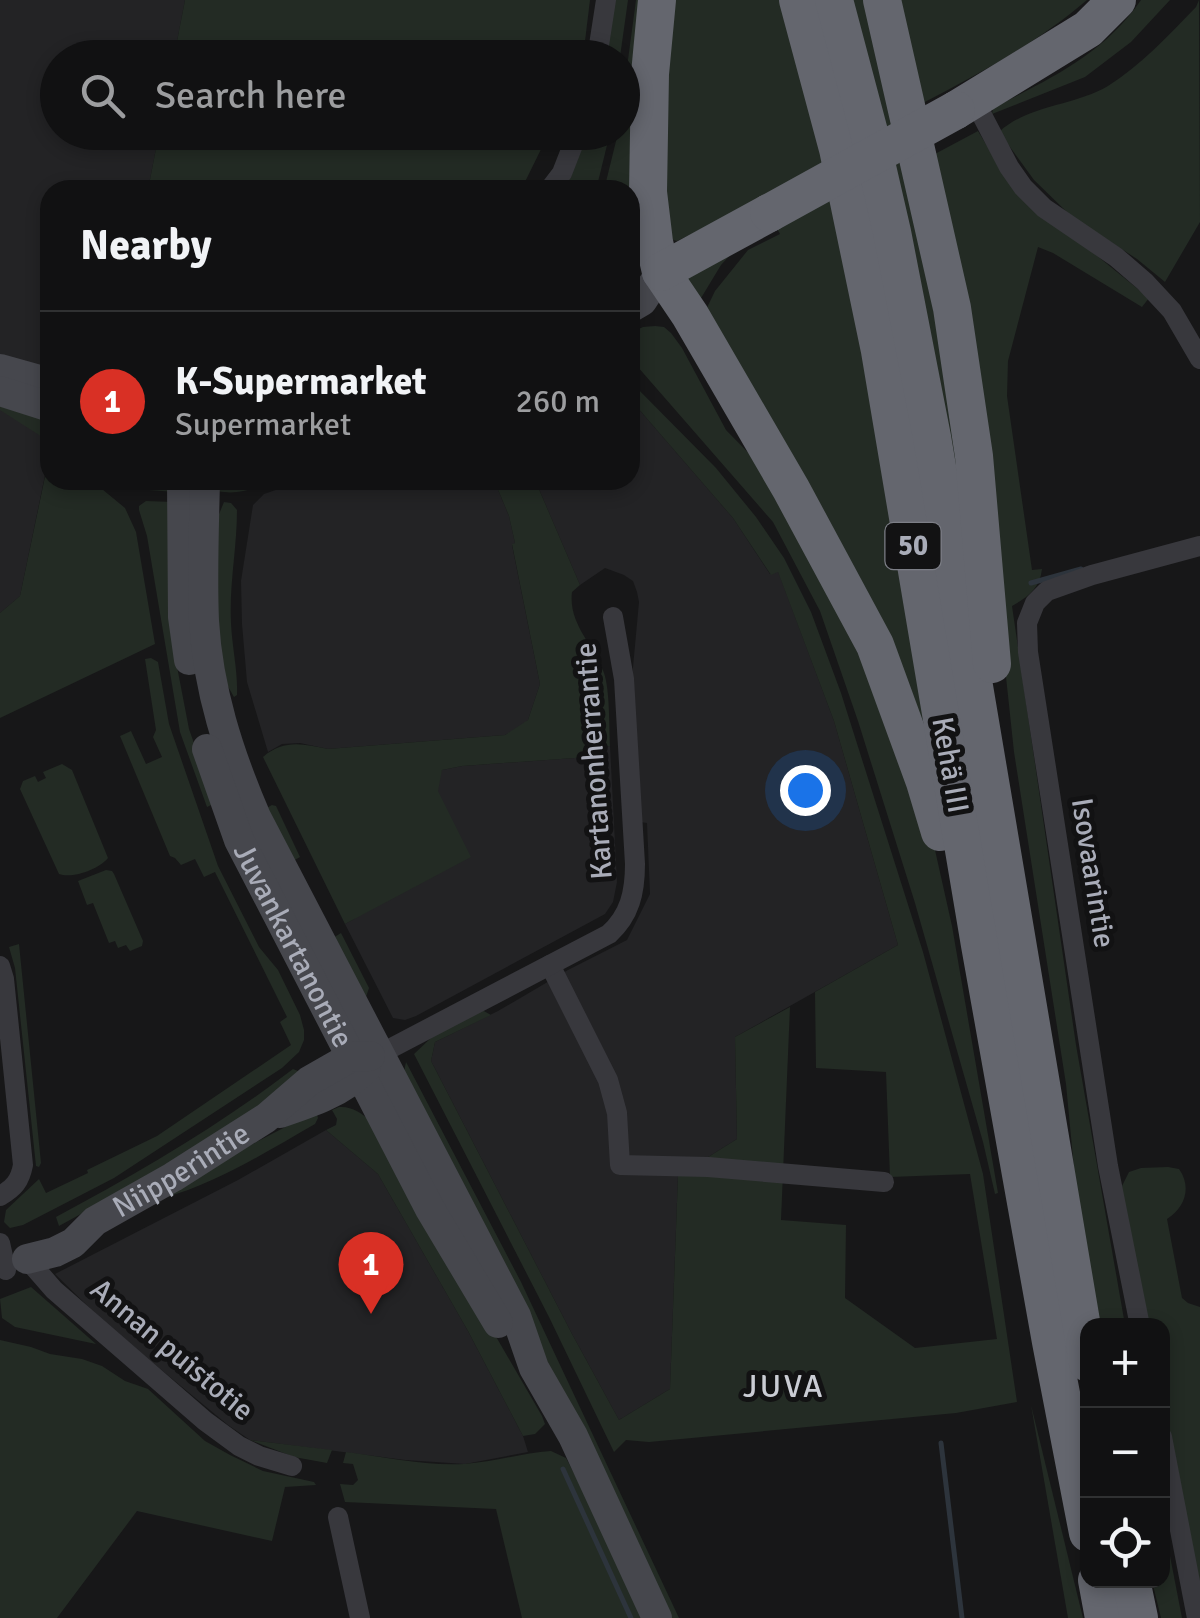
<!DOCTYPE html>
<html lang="en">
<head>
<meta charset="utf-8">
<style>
	:root { --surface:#111112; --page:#1e1f20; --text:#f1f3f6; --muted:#9c9d9f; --line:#303132; --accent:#d93025 }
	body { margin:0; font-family:Signika,sans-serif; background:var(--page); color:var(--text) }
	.controls { position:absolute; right:30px; bottom:30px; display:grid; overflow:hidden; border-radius:20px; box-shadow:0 5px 15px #0003 }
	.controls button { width:90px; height:90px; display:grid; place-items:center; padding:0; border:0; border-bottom:2px solid var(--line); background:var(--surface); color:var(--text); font:50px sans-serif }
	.you { position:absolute; left:805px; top:790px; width:35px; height:35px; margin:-25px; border:8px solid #fff; border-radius:50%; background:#1a73e8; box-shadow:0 0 0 15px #1a73e833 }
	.badge { display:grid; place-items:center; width:65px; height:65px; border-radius:50%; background:var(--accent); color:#fff; font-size:32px; font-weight:700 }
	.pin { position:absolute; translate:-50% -82px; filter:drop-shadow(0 2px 5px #0008) }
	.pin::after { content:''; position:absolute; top:52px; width:35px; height:30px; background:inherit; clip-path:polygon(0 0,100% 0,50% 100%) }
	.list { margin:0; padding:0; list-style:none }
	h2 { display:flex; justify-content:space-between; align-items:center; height:130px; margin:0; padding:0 40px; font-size:42px }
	h2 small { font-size:32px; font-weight:400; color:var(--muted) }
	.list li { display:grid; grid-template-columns:65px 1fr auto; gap:30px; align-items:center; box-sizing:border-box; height:180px; padding:0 40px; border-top:2px solid var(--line) }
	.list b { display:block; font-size:38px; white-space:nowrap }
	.list p { margin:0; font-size:32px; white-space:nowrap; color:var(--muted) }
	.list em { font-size:32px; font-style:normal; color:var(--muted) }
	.icon { flex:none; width:55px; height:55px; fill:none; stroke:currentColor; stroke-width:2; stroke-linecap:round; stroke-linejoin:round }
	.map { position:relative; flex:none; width:1200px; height:1618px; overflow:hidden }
	.search { position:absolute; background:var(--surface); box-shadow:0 5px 15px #0003; left:40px; top:40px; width:600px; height:110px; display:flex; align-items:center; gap:25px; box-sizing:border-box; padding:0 35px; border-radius:55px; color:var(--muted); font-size:38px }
	.panel { position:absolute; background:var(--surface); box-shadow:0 5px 15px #0003; left:40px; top:180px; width:600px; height:310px; border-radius:30px }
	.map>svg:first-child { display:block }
</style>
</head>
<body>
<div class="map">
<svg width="1200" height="1618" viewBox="0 0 1200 1618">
	<rect width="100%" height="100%" fill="#171718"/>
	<!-- built -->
	<g fill="#232325">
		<path d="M0,0H185L174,57L58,58V132L159,133L148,190H50V451L20,596L0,613Z"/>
		<path d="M630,399L733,518L770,574L778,571L834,721L898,945L735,1037L737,1139L678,1176L670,1389L619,1420L572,1334L431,1061L435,1042L498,1011L568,970L627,940L650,894L647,823L640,822L632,678L639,602L637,592L633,581L624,575L605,568L580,585L535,480H630Z"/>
		<path d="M305,480H494L509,516L515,543L512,545L540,684L528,720L523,726L505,735L328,749L300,743L282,744L268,752L247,682L242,624L241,581L253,505L264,494Z"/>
		<path d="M610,746L617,882L613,902L605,914L416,1016L405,1020L393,1018L345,924L354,919L442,770L462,766L588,757L591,747Z"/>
		<path d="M326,1130L378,1174L468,1331L523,1436L528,1452L465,1464L405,1460L250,1440L228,1425L107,1325L55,1274L238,1180Z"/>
	</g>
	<!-- green -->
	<g fill="#232b24">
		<path d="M185,0H590L585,41L580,57H174Z"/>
		<path d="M613,0H628L620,57L604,58Z"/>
		<path d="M636,0H651L640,240L636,258L630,266V190H604L618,133L622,132L623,97Z"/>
		<path d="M667,0H783L847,246L935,773L701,320L715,291L748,250L780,234L761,200L677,241L670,239L661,221Z"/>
		<path d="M849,0H864L933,264L978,639Z"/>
		<path d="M895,0H1087C1037,43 980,73 921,104Z"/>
		<path d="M1141,0H1170L1131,42L1085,77L992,114L993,108C1051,78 1103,55 1141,0Z"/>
		<path d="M1199,0L1200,222L1165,282L1137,259L1071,216L1034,180L999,132C1028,105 1074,106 1108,86C1141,65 1169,35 1196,7Z"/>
		<path d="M978,131L1011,186L1149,298L1142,307L1053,253L1038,247L1008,361L1007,396L1032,570L1042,569C1040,588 1028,597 1012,606L1076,1045L1125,1325H1097L1077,1200L1066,1084L1014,752L999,611L933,155Z"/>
		<path d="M159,133V132L549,133L521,190H148Z"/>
		<path d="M584,133H610L596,190H560Z"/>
		<path d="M743,241L721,265L698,303L684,277Z"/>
		<path d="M655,326L664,327L671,333L682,348L726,430L771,476L832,582L933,841L952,926L998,1193L995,1194L983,1142L915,903L858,721L820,611L773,522L630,358V333L643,327Z"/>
		<path d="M630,381L716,468L756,517L784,558L811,612L841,693L923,952L983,1174L1017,1402L956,1413L649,1442L626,1440L614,1452L549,1317L414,1054L432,1037L482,1010L491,1015L435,1042L431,1061L572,1334L619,1420L670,1389L678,1176L737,1139L735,1037L790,1007L781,1220L846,1225L845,1298L915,1348L997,1339L970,1174L890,1177L886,1072L816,1068L815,992L898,945L834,721L778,572L771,575L733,518L630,399Z"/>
		<path d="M0,398L50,419V442L0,410Z"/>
		<path d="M50,453V480H91L125,508L136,532L155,644L0,718V613L20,596Z"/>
		<path d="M104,480H173L175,492L123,488Z"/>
		<path d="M218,480H276C257,487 239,496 218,491Z"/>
		<path d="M494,480H535L580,585L572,592C568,624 594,645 604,673C610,690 609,727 610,746L591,747L589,757L462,766L442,770L438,791L471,857L345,924L263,757C284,739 303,744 328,749L505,735L528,720L540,684L512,544L515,543L509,516Z"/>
		<path d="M146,501L174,502V651L189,729L215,803L207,807L180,732L147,536L139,510V506Z"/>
		<path d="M224,502L231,503L237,510C237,548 229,585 231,623C232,647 238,671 237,695L234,697L226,683L219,654L215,524Z"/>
		<path d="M151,658L158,662L169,724L218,866L259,947L278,970L300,1015L304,1030V1040L299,1052L282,1068L114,1178L23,1225L10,1228L4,1222L6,1210L39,1179L46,1193L88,1173L87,1170L157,1136L291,1045L280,1022L287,1017L215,872L204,877L195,859L181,865L175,858L170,856L120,736L131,731L146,764L162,757L153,737L156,730L145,659Z"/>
		<path d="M62,764L72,770L108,858C99,869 73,879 59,874L20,789L23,781L35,776L38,782L46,778L43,772Z"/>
		<path d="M272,805L276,806L300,857L293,861L261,811Z"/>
		<path d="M106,870L112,871L114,874L143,941L142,946L130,951L126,945L118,948L115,941L109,943L93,903L87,905L78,881Z"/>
		<path d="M341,933L369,988L366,997L333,938Z"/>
		<path d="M19,944L41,1163L39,1167L36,1166L15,968L9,947Z"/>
		<path d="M406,1062L521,1282L679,1618H667L403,1077Z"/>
		<path d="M293,1069L298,1071L302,1078C222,1130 142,1182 59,1226L56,1217C138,1173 219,1126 293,1069Z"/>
		<path d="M339,1107C352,1106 361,1113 371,1121L542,1416L545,1424L535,1434L523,1436L468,1331L378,1174L326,1130L336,1125L337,1119L332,1110Z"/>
		<path d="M316,1111L318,1118L315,1124C266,1152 219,1182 164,1198L199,1172Z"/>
		<path d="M1168,1167L1179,1169C1192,1187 1185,1208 1167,1219L1182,1298L1188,1303L1200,1307V1585L1163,1401L1162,1326L1147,1325L1123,1204L1122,1186L1129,1172L1141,1168Z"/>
		<path d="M31,1287L96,1344L15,1327L2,1318L0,1299Z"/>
		<path d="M0,1340L31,1347L50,1354L82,1359L102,1366L125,1381L148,1389L205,1441L230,1455L263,1471L314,1482L316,1485L285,1487L272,1541L137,1511L57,1618H0Z"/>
		<path d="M1031,1405L1083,1618H1068Z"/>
		<path d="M250,1440L332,1450L327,1463L294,1457Z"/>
		<path d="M551,1451L566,1458L606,1534L645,1618H522L496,1509L345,1502L340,1484L353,1485L358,1480L353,1464L343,1463L346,1452C384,1457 425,1466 464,1464C493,1462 522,1453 551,1451Z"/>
		<path d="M1163,1517L1164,1525L1182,1618H1161L1152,1581L1162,1580Z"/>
	</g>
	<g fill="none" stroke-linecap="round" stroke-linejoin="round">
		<!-- stream -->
		<g stroke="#2d343c" stroke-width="5">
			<path d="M1031,583L1081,569"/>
			<path d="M941,1443L962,1618"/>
			<path d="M563,1469L631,1618"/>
		</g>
		<!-- street -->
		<g stroke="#38383d" stroke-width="20">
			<path d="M597,58L606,0"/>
			<path d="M974,100L1009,167L1023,187L1044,208L1116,257L1145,282L1172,311L1200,359"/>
			<path d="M549,190L562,173L578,132"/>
			<path d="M550,965L608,1080L617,1113L620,1165L708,1167L884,1182"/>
			<path d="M0,966L4,979L23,1165C20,1181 14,1188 0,1196"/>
			<path d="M378,1055L609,934C630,915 635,892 635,864L624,679L613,617"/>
			<path d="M0,1243L6,1270"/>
			<path d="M27,1259L54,1290L205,1421L239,1446L259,1456L292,1466"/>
			<path d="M1140,1326L1108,1166L1028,652L1027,623L1035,603L1047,591L1092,575L1200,546"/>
			<path d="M1162,1437L1197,1618"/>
			<path d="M338,1517L360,1618"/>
		</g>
		<!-- secondary -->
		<g stroke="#46474d" stroke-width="30">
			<path d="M630,308L642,301L661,272"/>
			<path d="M0,369L50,383"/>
			<path d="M0,391L50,407"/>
			<path d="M182,480L183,617L189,660"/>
			<path d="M205,480C204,527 202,574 204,621C208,690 229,754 256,817L516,1316L534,1368L573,1436L657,1618"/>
			<path id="s1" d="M207,749L239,840L430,1209L498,1323"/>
			<path d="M280,1113C310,1103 343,1092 366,1068"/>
			<path id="s2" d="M27,1259L55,1252L73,1243L95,1221L173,1177L266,1118L309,1081L351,1057L370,1056"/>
		</g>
		<!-- highway -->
		<g stroke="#64666e" stroke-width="38">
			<path d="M657,0L650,74L648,192L654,242L661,272L690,315L791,489L875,645L925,782L940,832"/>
			<path d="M798,0L838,149L880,351L980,945L1051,1342L1088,1533"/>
			<path d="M834,0L869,132L892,232L932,437L1088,1363"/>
			<path d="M882,0L952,308L974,456L992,664"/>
			<path d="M956,110L1088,29L1117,0"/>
			<path d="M661,272L769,213"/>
			<path d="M1097,1580L1104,1618"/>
			<path d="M1131,1580L1139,1618"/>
		</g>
		<!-- highway-bridge -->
		<path stroke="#64666e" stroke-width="38" d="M769,213L956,110"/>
	</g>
	<g text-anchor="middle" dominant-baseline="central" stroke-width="10" stroke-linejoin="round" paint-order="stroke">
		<!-- shield labels -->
		<rect fill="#121213" stroke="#7c7e86" stroke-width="2.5" x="885.5" y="523" width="55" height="46" rx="8"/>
		<g font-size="28" font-weight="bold" fill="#a9acb8">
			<text x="913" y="546">50</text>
		</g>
		<!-- street labels -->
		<g font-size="30" fill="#a9acb8" stroke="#121213">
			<text transform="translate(594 761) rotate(-94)">Kartanonherrantie</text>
			<text transform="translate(950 765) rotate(80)">Kehä III</text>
			<text transform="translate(1093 873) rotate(81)">Isovaarintie</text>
			<text stroke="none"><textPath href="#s1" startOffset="215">Juvankartanontie</textPath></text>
			<text stroke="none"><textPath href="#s2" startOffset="180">Niipperintie</textPath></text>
			<text transform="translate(172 1350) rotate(40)">Annan puistotie</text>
		</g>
		<!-- neighbourhood labels -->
		<g font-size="32" letter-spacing="2.5" fill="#caccd4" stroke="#121213">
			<text x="784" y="1386">JUVA</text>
		</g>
	</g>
</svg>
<div class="controls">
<button>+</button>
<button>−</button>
<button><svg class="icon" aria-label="locate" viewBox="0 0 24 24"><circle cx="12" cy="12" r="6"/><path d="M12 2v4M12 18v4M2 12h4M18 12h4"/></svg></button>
</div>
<div class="you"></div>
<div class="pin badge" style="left:371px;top:1314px">1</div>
<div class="search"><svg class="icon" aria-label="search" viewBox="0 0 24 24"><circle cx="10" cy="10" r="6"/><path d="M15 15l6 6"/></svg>Search here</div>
<section class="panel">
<h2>Nearby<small></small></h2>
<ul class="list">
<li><span class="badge">1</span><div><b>K-Supermarket</b><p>Supermarket</p></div><em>260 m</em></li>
</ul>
</section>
</div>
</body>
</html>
